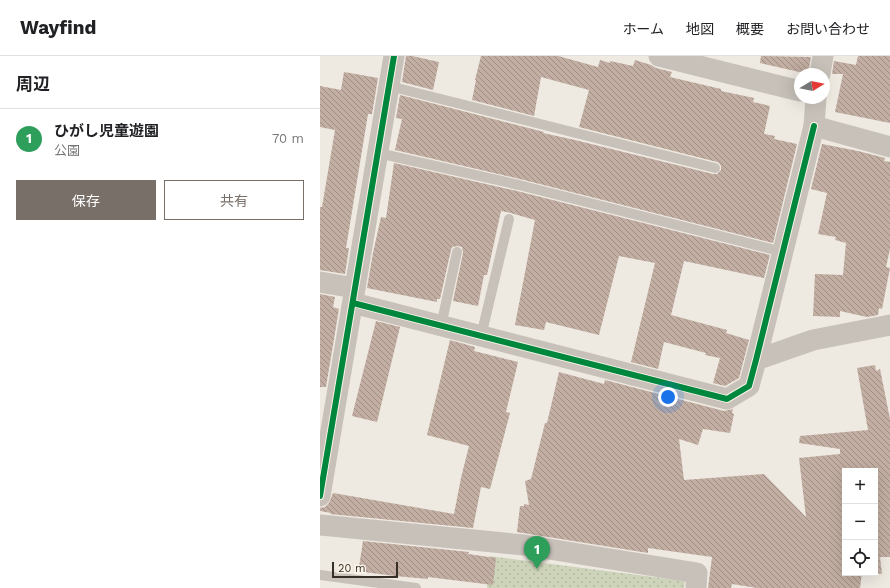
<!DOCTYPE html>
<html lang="ja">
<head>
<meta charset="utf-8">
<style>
	:root { --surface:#fff; --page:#f6f6f6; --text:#202124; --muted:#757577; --line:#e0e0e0; --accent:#786f69 }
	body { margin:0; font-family:"Work Sans","Noto Sans JP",sans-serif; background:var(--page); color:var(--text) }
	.controls { position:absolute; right:12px; bottom:12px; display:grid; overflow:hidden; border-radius:0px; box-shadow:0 4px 16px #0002 }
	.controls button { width:36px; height:36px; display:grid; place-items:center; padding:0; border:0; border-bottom:1px solid var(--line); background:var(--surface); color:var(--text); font:20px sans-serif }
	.compass { position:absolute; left:474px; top:12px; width:36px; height:36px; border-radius:50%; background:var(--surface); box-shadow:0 4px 16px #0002; rotate:80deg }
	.scale { position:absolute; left:12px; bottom:10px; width:66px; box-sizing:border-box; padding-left:4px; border:2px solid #382e28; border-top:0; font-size:11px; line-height:14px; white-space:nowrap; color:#382e28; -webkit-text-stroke:3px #faf4e8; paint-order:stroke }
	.you { position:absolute; left:348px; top:341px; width:14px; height:14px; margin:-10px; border:3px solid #fff; border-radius:50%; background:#1a73e8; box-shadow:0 0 0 6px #1a73e833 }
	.badge { display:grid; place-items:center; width:26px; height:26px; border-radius:50%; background:var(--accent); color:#fff; font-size:13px; font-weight:700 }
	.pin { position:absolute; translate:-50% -33px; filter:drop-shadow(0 1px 2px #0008) }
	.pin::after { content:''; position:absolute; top:21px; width:14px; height:12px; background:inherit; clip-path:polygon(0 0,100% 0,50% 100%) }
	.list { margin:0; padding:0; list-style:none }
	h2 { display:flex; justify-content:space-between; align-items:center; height:52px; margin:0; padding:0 16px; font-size:17px }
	h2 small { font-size:13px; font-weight:400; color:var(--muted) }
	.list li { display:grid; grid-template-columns:26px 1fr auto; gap:12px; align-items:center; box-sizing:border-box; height:60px; padding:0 16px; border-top:1px solid var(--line) }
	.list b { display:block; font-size:15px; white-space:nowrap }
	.list p { margin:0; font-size:13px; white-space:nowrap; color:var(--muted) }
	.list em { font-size:13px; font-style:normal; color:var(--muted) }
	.actions { display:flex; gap:8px; padding:12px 16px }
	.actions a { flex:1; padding:9px 0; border:1px solid var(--accent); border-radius:0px; text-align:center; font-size:14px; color:var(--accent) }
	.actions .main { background:var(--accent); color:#fff }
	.icon { flex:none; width:22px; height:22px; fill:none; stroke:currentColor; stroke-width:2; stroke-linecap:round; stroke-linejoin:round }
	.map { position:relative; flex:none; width:570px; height:532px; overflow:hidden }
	header { display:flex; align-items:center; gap:24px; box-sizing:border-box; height:56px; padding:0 20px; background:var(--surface); border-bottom:1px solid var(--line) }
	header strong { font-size:19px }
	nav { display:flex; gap:22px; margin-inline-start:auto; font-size:14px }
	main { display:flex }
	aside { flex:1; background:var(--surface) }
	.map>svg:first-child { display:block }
</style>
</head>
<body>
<header>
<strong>Wayfind</strong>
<nav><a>ホーム</a><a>地図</a><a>概要</a><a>お問い合わせ</a></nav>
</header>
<main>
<aside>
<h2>周辺<small></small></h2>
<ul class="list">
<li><span class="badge" style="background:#2e9e5b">1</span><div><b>ひがし児童遊園</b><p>公園</p></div><em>70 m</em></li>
</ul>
<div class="actions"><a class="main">保存</a><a>共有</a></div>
</aside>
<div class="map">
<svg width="570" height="532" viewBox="0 0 570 532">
	<defs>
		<pattern id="grass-dots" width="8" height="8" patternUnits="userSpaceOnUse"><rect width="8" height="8" fill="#cdd4ba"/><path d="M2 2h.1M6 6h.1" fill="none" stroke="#b1b6a0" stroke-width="1.8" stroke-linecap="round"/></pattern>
		<pattern id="building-back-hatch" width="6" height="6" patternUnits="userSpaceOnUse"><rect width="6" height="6" fill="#c2aea2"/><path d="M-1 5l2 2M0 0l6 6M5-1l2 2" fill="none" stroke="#9f8e84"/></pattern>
	</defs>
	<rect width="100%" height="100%" fill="#eee9e1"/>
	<!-- grass -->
	<path fill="url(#grass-dots)" d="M169,500L365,525L364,532H167Z"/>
	<!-- building -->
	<g fill="url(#building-back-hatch)">
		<path d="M86,0H92L119,6L113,34L82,26Z"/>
		<path d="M161,0H238L278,11L280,4L290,7V5L313,10L315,4L331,9L336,12L352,16L350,21L401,33V35L434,42L433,46L450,50L444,78L455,80L454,83L477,88L453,187L200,123L75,94L82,63L76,62L80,39L224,76L223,77L255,84L393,118H397L401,114V110L399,107L397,106L259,71L269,34L221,21L214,60L152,44L156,24H155Z"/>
		<path d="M441,0L491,1L488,18L440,7Z"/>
		<path d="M538,0H570V67L515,56L523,18H512L514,5L536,9Z"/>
		<path d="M24,16L58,22L52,58H48L26,192H29L25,218L0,214V151H2L15,74L0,71V30L21,34Z"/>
		<path d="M502,88L538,95L565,102L564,105L570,106V193L566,211L570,212L562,253L559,252L558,259L547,261L520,255V261L493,260L495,218L523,219L526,187L515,184L516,181L498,178L507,137L491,133Z"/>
		<path d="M74,107L197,135L450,199L444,222L364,205L351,259L407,274L406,277L429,284L419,322L405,330L393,327L400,302L385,299L386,297L344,286L338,313L311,306L335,207L299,200L279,279L226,266L224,274L195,269L215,164L194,158L191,157L181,155L167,219H164L158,250L133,245L143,197L142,191L138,190L132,191L131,194L120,243H117V246L47,232L53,197L61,161L66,162Z"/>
		<path d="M0,238L15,241L13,251L19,253L6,331H0Z"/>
		<path d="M56,265L80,271L57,366L32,360Z"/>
		<path d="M130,284L155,291L154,295L198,306L186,356L190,357L170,433L161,431L153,472L10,458L11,457L0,455V452L5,451L9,447L13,437L65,446L134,458L141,422L149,390L107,379Z"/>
		<path d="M555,309L556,315L560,313L570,363V501H560L562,518L555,517V415H525V517H542L540,532H437L412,528L411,532H388L392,501L328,492V497L197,476L200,450H204V448L209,449L205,425L211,423L225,367H227L239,316L284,328L285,324L404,355L413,353L412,357L414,358L410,377L383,373L378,389L359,383L364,424L444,418L486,461L479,402L520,398V393L479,387L480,380L548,374L537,312Z"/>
		<path d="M43,485L149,496L148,498L176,502L173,529L108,521V523L75,520L44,516L45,511H39Z"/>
	</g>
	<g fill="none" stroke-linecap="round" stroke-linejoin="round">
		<!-- service -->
		<g stroke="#c7c1ba" stroke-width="10">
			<path d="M69,30L395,112"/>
			<path d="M58,97L199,129L463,196"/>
			<path d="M121,270L137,196"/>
			<path d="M161,280L189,163"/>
			<path d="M0,519L96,532"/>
		</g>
		<!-- minor -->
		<g stroke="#c7c1ba" stroke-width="21">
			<path d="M339,0L480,35"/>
			<path d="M500,18L503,0"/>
			<path d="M496,42L494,70L570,91"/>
			<path d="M0,226L35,232"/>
			<path d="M33,247L407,343L429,330L436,304L494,70"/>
			<path d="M436,304L493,284L570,269"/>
			<path d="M0,440L74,0"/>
			<path d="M0,469L204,489L377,517L376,532"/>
		</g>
		<defs>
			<g id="cycleway">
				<path d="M33,247L407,343L429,330L436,304L494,70"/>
				<path d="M0,440L74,0"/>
			</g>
		</defs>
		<!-- cycleway casing -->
		<use href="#cycleway" stroke="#faf4e8" stroke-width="8"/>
		<!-- cycleway -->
		<use href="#cycleway" stroke="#00873e" stroke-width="6"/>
	</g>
</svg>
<div class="controls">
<button>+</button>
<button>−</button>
<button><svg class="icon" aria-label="locate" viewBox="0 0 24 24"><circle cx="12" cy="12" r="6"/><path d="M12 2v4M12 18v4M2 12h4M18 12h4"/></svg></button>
</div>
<svg class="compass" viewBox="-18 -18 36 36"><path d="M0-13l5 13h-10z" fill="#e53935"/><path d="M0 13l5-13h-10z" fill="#757577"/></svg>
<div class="scale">20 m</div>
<div class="you"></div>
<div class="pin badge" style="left:217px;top:513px;background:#2e9e5b">1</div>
</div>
</main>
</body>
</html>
